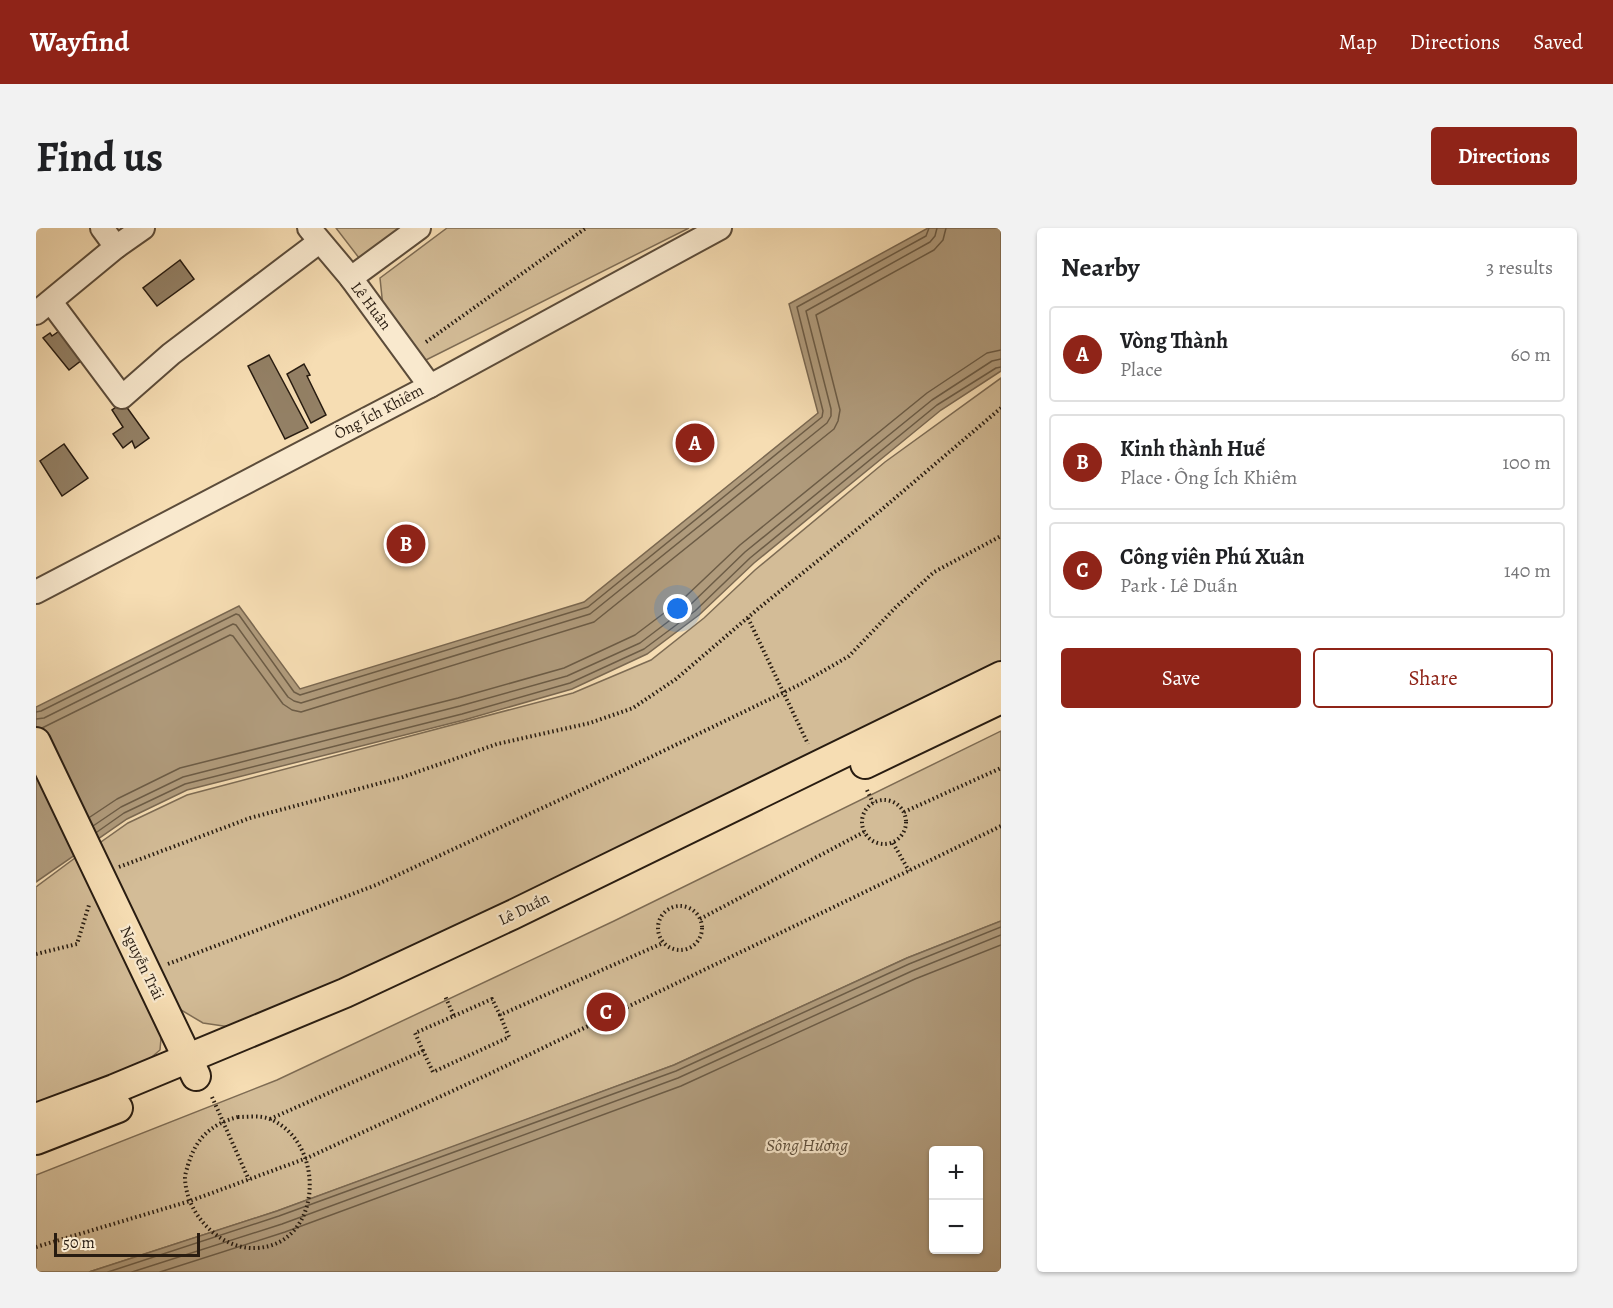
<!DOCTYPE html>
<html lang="en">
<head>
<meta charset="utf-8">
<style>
	:root { --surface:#fff; --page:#f2f2f2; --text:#202124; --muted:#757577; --line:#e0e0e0; --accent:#8f2418 }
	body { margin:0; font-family:Alegreya,serif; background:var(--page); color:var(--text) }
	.controls { position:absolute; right:18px; bottom:18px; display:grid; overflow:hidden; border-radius:6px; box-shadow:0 2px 4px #0004 }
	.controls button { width:54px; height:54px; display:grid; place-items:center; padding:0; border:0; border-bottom:2px solid var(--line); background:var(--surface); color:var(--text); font:30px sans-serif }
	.scale { position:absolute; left:18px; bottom:15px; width:146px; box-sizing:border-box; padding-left:6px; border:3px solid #281c11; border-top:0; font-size:16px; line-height:21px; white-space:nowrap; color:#281c11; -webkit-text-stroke:4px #f9e9ce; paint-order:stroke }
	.you { position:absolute; left:642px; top:381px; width:21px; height:21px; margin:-15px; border:4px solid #fff; border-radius:50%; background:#1a73e8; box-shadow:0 0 0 9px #1a73e833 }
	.badge { display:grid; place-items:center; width:39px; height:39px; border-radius:50%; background:var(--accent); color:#fff; font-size:20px; font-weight:700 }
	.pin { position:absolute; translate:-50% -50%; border:3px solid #fff; box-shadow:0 2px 6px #0006 }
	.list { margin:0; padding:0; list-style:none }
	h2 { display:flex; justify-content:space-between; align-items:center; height:78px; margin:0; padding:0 24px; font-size:26px }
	h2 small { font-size:20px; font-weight:400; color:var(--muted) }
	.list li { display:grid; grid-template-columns:39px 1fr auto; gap:18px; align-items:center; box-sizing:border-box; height:96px; margin:0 12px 12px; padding:0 12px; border:2px solid var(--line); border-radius:6px }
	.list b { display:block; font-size:22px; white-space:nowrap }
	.list p { margin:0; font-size:20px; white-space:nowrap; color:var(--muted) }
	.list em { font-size:20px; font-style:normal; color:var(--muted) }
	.actions { display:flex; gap:12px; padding:18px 24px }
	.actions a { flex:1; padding:14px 0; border:2px solid var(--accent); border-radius:6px; text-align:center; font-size:21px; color:var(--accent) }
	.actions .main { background:var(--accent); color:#fff }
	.map { position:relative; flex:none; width:965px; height:1044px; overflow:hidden; border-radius:6px }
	header { display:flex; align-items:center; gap:36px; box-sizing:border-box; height:84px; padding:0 30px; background:var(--accent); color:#fff }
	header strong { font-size:28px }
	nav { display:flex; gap:33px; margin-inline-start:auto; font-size:21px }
	.intro { display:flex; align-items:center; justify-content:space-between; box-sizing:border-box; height:144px; padding:0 36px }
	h1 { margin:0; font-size:42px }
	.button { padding:15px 27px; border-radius:6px; background:var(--accent); color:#fff; font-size:21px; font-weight:700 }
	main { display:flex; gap:36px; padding:0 36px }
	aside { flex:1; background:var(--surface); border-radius:6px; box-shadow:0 2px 4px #0004 }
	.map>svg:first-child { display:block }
</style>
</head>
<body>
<header>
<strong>Wayfind</strong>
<nav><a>Map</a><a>Directions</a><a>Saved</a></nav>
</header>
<div class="intro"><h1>Find us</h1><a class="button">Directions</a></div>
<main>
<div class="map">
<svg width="965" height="1044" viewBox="0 0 965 1044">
	<rect width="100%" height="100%" fill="#f6ddb3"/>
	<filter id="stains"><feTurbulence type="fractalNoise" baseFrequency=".00333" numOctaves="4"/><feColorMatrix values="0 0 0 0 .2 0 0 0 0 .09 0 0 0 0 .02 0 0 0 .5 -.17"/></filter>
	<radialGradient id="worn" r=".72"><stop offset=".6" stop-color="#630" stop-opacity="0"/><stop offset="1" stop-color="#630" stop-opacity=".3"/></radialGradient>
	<!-- green -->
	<g fill="#d3bc97" stroke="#7e6c54" stroke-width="1.5">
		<path d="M300,0H383L330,39Z"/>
		<path d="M411,0H653L386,134L347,79L344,50Z"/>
		<path d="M965,150V435L495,664L201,800L167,795L140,779L60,624L65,614L92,595L151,567L537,465L615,432L668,390L719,342L849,234Z"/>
		<path d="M965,503V693L871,730L638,837L425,916L241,983L53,1044H0V947L241,852L578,693Z"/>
		<path d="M39,630H48L126,798L124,822L104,839L0,875V659Z"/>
	</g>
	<!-- water -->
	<g fill="#b09b7c" stroke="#7a6851" stroke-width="1.5" fill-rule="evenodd">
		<path d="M892,0H965V143L905,182L718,335L663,387L611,426L536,461L428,492L151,562L91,591L0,654V479L203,378L264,461L548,374L782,185L753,76Z"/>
		<path d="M965,693V1044H53L241,983L638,837L871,730ZM942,922V1022H897V922Z"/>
	</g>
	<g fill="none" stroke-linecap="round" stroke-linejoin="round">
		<!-- shore -->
		<g stroke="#6c5c46" stroke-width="1.5">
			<path d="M0,484L5,483L200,386L203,387L258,464L264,467L552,379L786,189L787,183L761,79L890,8L893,0"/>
			<path d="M0,491L8,490L197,396L200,397L252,469L258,473L265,475L554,386L791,195L795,188V181L770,83L894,14L899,8L901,0"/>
			<path d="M6,500L194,407L197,408L247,476L256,482L265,484L558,394L798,201L802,193L804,182L780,87L898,22L907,12L910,0"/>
			<path d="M54,589L81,571L144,540L422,470L528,440L599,407L648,370L704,317L891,165L951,125L965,122"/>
			<path d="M57,598L85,579L147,549L424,478L531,448L604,415L654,377L709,324L896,172L956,133L965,131"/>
			<path d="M61,604L88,585L149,556L426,486L534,455L608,421L659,383L714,330L901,177L960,140L965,139"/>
			<path d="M72,1044L243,988L640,843L873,736L965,699"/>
			<path d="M96,1044L246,996L642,850L876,743L965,707"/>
			<path d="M124,1044L249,1004L645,858L879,751L965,717"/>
		</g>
	</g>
	<!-- building -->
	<g fill="#938065" stroke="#281c11" stroke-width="1.5">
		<path d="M144,32L158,51L121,78L107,60Z"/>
		<path d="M29,99L51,128L33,142L7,110L14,105L16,108Z"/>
		<path d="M233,127L272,200L249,211L212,138Z"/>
		<path d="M268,136L274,147L271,148L290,187L275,195L251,146Z"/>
		<path d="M87,174L113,210L99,220L96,213L87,220L77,206L87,199L76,182Z"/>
		<path d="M28,216L52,250L26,268L4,233Z"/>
	</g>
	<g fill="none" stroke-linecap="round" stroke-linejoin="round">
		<defs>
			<g id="minor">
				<path d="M66,0L80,19"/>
				<path d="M273,0L315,50L394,158"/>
				<path d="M315,50L383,0"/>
				<path d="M15,74L86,169L135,126L283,14"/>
				<path d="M0,85L80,19L107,0"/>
				<path d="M0,364L394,158L684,0"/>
			</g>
			<g id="major">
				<path d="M0,514L160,848"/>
				<path d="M829,536L965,471"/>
				<path d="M0,890L78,861L309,765L476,687L965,448"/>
				<path d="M0,912L82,880"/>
			</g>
		</defs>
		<!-- minor casing -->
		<use href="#minor" stroke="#5c4c3a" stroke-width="26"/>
		<!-- major casing -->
		<use href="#major" stroke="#281c11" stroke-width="32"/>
		<!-- path -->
		<g stroke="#281c11" stroke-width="4" stroke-dasharray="1.5 3" stroke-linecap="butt">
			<path d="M390,114L550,0"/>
			<path d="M712,390L772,516"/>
			<path d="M831,562L837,575"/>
			<circle cx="848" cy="594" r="22"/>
			<path d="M868,584L965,540"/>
			<path d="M857,615L873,643"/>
			<path d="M83,639L214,590L367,549L461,516L554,495L597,480L640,451L723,380L845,282L965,180"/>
			<circle cx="644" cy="700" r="22"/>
			<path d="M664,691L828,604"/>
			<path d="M0,726L41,716L53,677"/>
			<path d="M132,736L340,657L586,543L765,456L813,428L859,380L898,344L965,308"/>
			<path d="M418,788L456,771L464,787"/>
			<path d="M387,823L379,805L418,788L409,768"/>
			<path d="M176,869L213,952"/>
			<path d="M202,889C212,889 224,887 234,891C291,915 287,1017 220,1020C184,1022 150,986 149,950C149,946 151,941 152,937C160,910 175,896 202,889Z"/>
			<path d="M234,891L387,823L397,844L473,809L464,787L627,715"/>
			<path d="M0,1019L154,973L271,930L451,847L965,598"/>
		</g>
		<!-- minor -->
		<use href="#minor" stroke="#f9e9ce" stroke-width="22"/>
		<!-- major -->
		<use href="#major" stroke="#f6ddb3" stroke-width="28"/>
	</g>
	<g text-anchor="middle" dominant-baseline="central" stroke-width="4.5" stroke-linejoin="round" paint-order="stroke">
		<!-- street labels -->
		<g font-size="16" fill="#281c11" stroke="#f9e9ce">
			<text transform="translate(335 78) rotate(53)">Lê Huân</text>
			<text transform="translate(343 184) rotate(-28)">Ông Ích Khiêm</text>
			<text transform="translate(488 681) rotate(-26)">Lê Duẩn</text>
			<text transform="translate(106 735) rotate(64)">Nguyễn Trãi</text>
		</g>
		<!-- water labels -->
		<g font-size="18" font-style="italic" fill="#5e4f3c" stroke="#f9e9ce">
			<text x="771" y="917">Sông Hương</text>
		</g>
	</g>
	<rect width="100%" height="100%" filter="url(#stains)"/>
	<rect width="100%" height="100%" fill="url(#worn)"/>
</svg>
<div class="controls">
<button>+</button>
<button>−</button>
</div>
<div class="scale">50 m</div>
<div class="you"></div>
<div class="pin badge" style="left:659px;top:215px">A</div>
<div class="pin badge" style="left:370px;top:316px">B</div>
<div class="pin badge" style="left:570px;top:784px">C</div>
</div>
<aside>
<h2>Nearby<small>3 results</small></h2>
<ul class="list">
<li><span class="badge">A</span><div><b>Vòng Thành</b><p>Place</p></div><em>60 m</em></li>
<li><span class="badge">B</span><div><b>Kinh thành Huế</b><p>Place · Ông Ích Khiêm</p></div><em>100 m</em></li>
<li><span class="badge">C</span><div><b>Công viên Phú Xuân</b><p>Park · Lê Duẩn</p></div><em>140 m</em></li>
</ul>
<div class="actions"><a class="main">Save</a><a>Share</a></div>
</aside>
</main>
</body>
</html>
